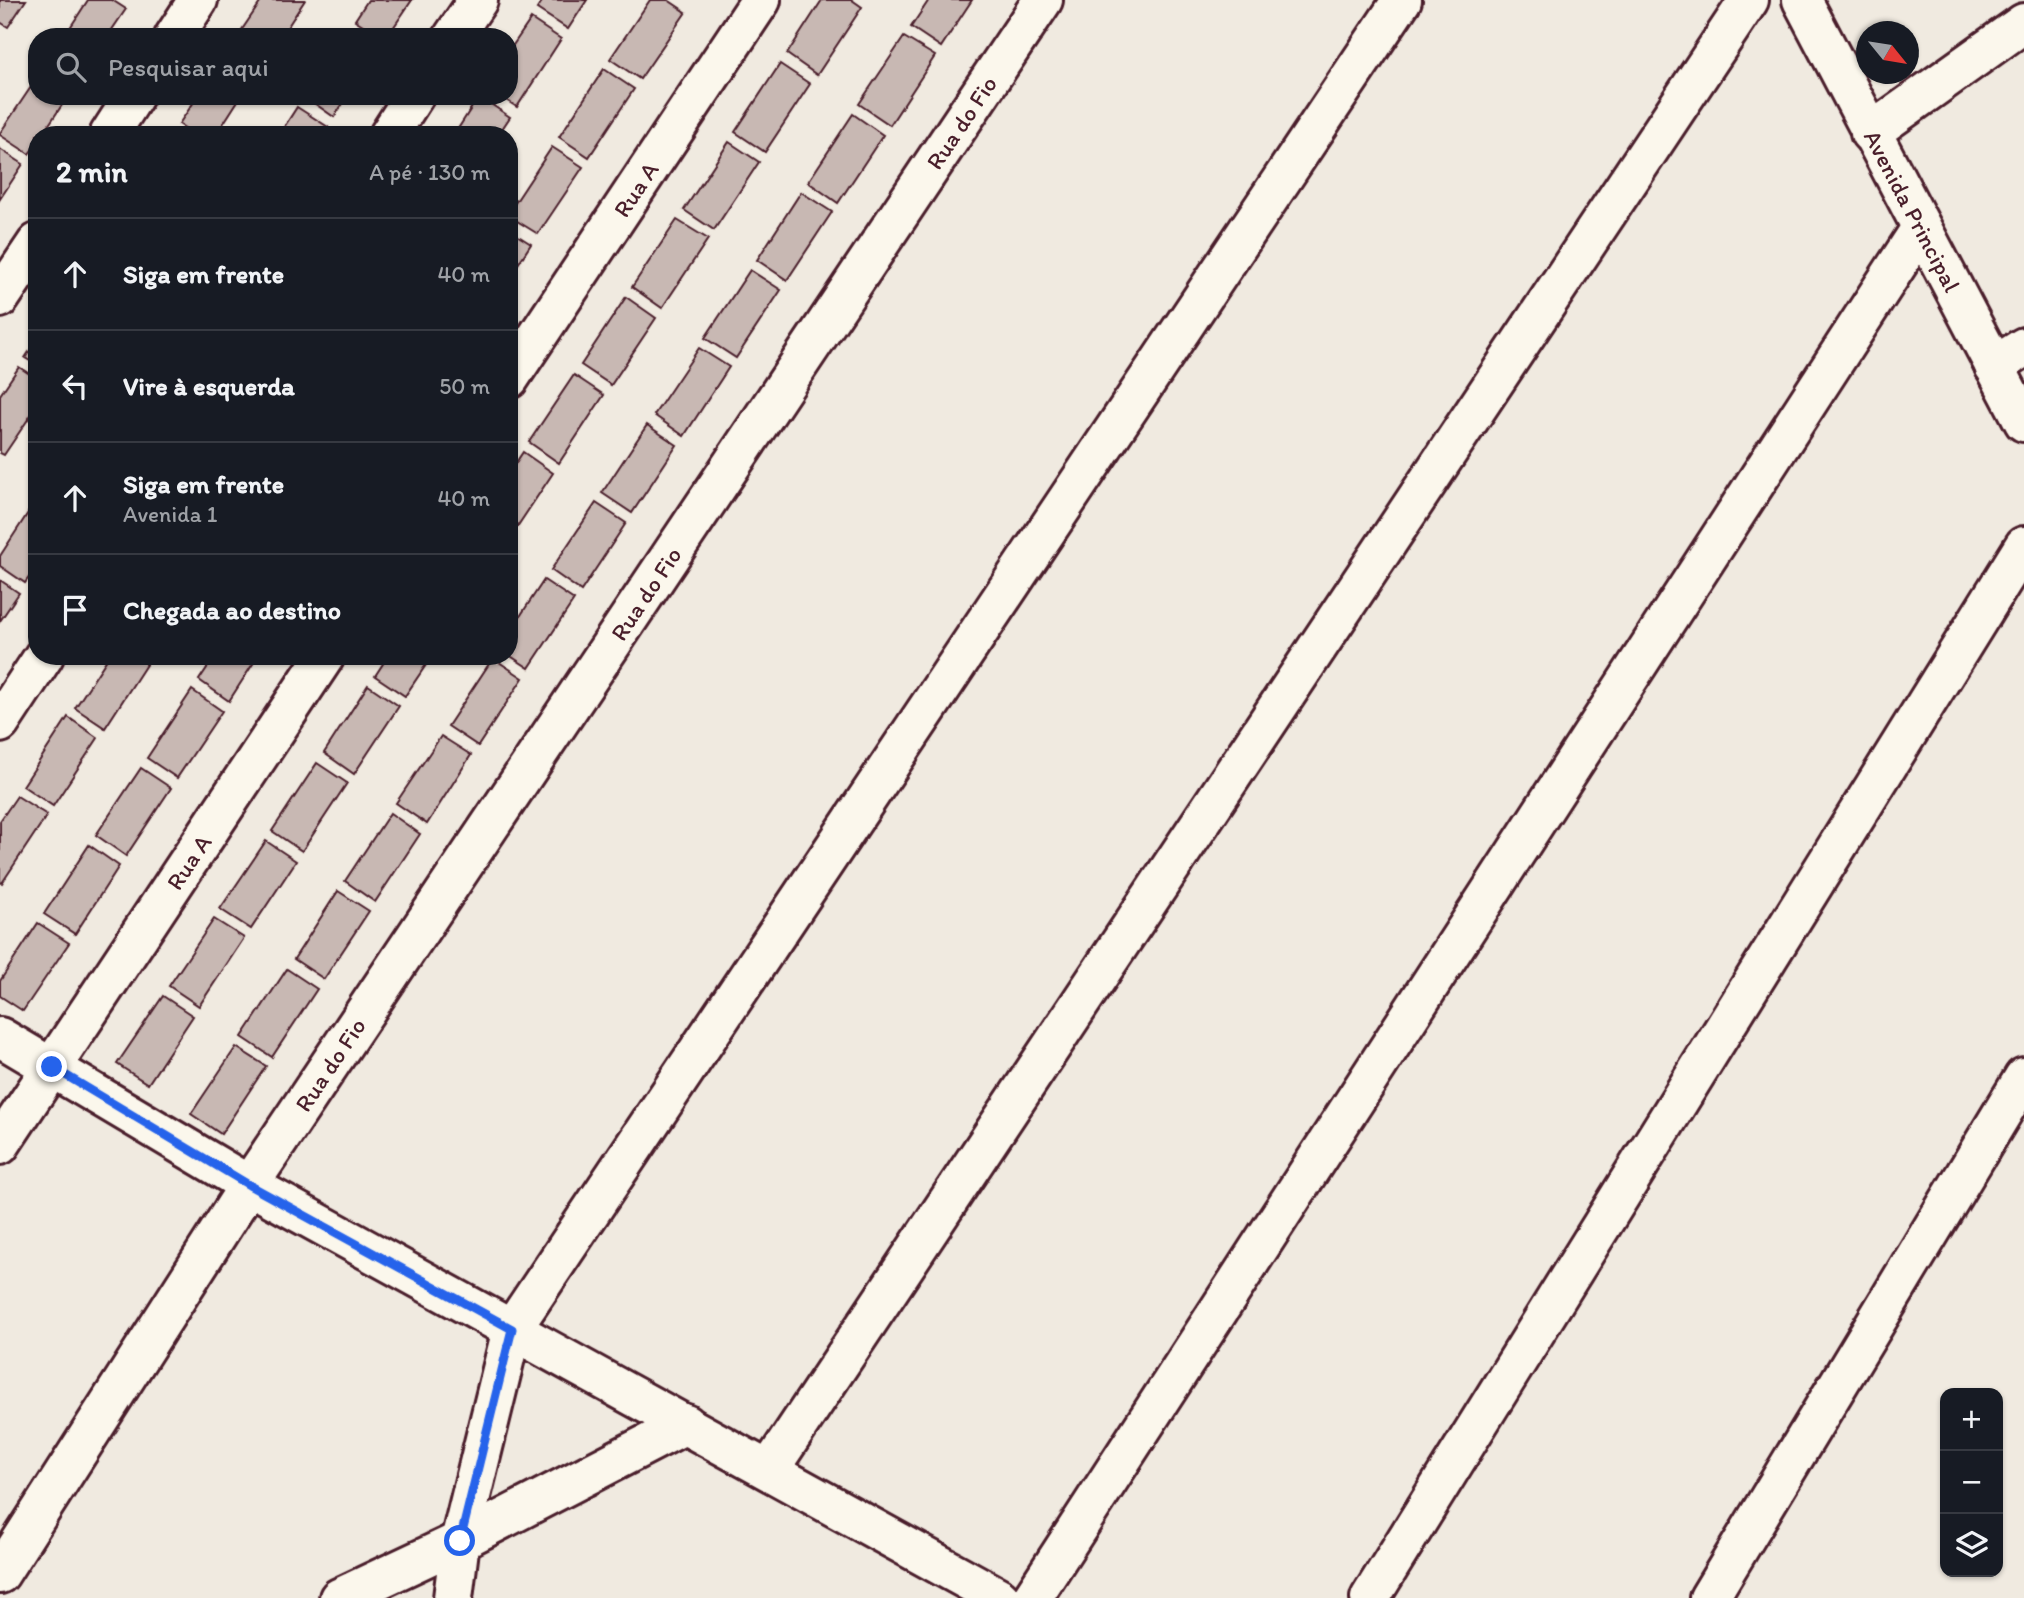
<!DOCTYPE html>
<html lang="pt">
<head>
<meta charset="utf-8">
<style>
	:root { --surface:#171b24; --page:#242831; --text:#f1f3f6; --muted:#9ea1a6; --line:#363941 }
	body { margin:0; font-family:Itim,sans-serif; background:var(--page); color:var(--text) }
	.controls { position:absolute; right:21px; bottom:21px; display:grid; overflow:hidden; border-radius:14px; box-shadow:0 2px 5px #0004 }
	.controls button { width:63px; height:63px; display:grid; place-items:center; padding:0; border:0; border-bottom:2px solid var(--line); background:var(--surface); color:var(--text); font:35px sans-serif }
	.compass { position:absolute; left:1856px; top:21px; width:63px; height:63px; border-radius:50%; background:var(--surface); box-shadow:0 2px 5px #0004; rotate:120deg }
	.stop { position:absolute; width:21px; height:21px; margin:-16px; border:5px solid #2563eb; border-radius:50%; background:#fff }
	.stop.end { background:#2563eb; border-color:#fff; box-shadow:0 2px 7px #0008 }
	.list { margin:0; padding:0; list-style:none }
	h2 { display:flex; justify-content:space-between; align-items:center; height:91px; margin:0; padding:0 28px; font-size:30px }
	h2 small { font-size:23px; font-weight:400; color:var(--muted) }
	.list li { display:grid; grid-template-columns:46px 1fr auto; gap:21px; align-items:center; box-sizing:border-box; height:112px; padding:0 28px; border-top:2px solid var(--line) }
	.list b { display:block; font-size:26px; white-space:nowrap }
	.list p { margin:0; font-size:23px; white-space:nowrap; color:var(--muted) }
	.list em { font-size:23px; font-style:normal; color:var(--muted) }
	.icon { flex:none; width:38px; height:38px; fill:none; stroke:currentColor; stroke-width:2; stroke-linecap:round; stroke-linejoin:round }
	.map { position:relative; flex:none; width:2024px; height:1598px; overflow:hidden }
	.search { position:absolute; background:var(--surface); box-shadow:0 2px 5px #0004; left:28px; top:28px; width:490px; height:77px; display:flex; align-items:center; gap:18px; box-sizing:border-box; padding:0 24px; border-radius:28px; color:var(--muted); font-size:26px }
	.panel { position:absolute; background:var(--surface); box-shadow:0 2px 5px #0004; left:28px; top:126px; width:490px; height:539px; border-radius:28px }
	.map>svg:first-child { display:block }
</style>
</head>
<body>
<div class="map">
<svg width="2024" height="1598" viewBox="0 0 2024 1598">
	<rect width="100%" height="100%" fill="#f0eae0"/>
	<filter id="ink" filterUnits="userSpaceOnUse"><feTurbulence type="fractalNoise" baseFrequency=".0143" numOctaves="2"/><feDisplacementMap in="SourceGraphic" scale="14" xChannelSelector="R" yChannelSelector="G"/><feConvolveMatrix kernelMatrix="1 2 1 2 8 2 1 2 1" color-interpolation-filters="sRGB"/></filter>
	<g filter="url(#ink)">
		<!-- building -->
		<g fill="#c8b8b3" stroke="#4a1f2b" stroke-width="2">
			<path d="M0,0H26L8,27L0,22Z"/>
			<path d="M88,0H112L126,9L107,37H64Z"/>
			<path d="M262,0H305L281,37H237Z"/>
			<path d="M368,0H412L387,37H382L355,20Z"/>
			<path d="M543,0H587L568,29L537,9Z"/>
			<path d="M650,0H668L686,12L640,79L610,59Z"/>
			<path d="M822,0H852L862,7L817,75L787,54Z"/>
			<path d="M929,0H972L941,47L911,27Z"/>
			<path d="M531,19L561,39L517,107L500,96H509V51Z"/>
			<path d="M904,37L935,56L890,125L859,104Z"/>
			<path d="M780,64L810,84L765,152L735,132Z"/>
			<path d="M604,69L634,89L589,157L559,137Z"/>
			<path d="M37,78V96H68L42,135H37V143L29,154L0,135V133Z"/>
			<path d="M198,96H241L216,135H195L179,124Z"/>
			<path d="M304,96H348L334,117Z"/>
			<path d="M479,96L510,117L498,135H454Z"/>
			<path d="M297,107L328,127L322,135H279Z"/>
			<path d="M853,114L883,135L838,203L808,182Z"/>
			<path d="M729,142L759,162L714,230L684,210Z"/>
			<path d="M552,147L583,167L538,234L509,216V212Z"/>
			<path d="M0,149L23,164L0,199Z"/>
			<path d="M801,192L832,212L787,280L757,260Z"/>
			<path d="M677,220L708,239L662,308L632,287Z"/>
			<path d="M509,230L531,244L509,278Z"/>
			<path d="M750,270L781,290L736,358L705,338Z"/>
			<path d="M626,297L656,318L611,385L581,365Z"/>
			<path d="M37,340V365L25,358Z"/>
			<path d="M699,348L729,367L684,436L654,415Z"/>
			<path d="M19,367L37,379V406L4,455L0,453V395Z"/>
			<path d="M574,375L604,395L559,463L529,442Z"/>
			<path d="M647,425L677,445L632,513L602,493Z"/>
			<path d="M523,452L553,473L509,539V473Z"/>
			<path d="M37,499V566L25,583L0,566V556Z"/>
			<path d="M596,503L626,523L581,591L551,570Z"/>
			<path d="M0,580L19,593L0,621Z"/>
			<path d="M544,580L574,600L529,668L509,655V633Z"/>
			<path d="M109,656H144L149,660L105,728L75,708Z"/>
			<path d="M215,656H258L229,701L199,680Z"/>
			<path d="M388,656H432L405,696L375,676Z"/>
			<path d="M493,658L523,678L478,746L448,726Z"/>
			<path d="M368,685L399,706L354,774L324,753Z"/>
			<path d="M192,690L222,711L177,778L147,758Z"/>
			<path d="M68,717L98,738L53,806L23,786Z"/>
			<path d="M441,736L471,755L427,824L396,803Z"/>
			<path d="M317,763L347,783L302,851L272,831Z"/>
			<path d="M141,768L171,788L126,856L96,835Z"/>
			<path d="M17,796L47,815L2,883L0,882V821Z"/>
			<path d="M390,813L420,834L375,902L345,881Z"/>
			<path d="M266,841L296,861L251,929L220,909Z"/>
			<path d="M89,845L119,866L75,934L44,914Z"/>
			<path d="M338,891L369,911L324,979L294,959Z"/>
			<path d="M214,919L244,938L199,1006L169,986Z"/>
			<path d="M38,923L69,943L23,1011L0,996V981Z"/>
			<path d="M287,969L317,989L272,1057L242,1037Z"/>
			<path d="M163,996L193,1016L148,1084L117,1064Z"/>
			<path d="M236,1047L266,1066L221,1134L191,1114Z"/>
		</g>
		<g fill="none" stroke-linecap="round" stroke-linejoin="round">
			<defs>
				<g id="minor">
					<path d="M174,37L198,0"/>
					<path d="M453,37L478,0"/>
					<path d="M1870,133L2024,23"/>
					<path d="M109,135L134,96"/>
					<path d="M389,135L414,96"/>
					<path d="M0,298L37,243"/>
					<path d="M1994,366L2024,347"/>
					<path id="s1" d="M509,379L761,0"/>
					<path d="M0,723L44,656"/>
					<path d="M0,1037L249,1185L1000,1598"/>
					<path id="s2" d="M0,1145L325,656"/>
					<path d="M769,1470L1749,0"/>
					<path id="s3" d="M0,1574L249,1185L1043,0"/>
					<path d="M339,1598L460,1541L686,1424"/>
					<path d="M453,1598L460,1541L512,1329L1402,0"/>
					<path d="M1032,1598L1921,228"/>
					<path d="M1370,1598L2024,546"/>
					<path d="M1709,1598L2024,1077"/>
				</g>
				<g id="major">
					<path id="s4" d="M1802,0L2024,422"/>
				</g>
			</defs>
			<!-- minor casing -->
			<use href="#minor" stroke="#4a1f2b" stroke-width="44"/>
			<!-- major casing -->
			<use href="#major" stroke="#4a1f2b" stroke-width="44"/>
			<!-- minor -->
			<use href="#minor" stroke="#fbf7ec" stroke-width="38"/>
			<!-- major -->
			<use href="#major" stroke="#fbf7ec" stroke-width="38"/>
		</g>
	</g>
	<g fill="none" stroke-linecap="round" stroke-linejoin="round" filter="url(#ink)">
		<!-- route -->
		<path stroke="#2563eb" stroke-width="9" d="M52,1067L249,1185L512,1329L460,1541"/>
	</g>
	<g text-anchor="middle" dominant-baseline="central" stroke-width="5" stroke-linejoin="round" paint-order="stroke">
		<!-- street labels -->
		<g font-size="24" fill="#4a1f2b" stroke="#fbf7ec">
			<text stroke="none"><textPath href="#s3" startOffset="1741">Rua do Fio</textPath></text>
			<text stroke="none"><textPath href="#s1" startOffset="228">Rua A</textPath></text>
			<text stroke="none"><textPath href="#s4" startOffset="238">Avenida Principal</textPath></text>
			<text stroke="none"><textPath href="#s3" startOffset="1174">Rua do Fio</textPath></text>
			<text stroke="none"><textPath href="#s2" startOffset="340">Rua A</textPath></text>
			<text stroke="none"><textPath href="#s3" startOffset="607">Rua do Fio</textPath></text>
		</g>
	</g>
</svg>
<div class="controls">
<button>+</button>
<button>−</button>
<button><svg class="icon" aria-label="layers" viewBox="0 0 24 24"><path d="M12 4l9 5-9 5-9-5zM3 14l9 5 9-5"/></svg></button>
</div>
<svg class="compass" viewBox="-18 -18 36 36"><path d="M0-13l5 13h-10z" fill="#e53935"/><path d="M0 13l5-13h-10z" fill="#9ea1a6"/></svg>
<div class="stop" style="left:460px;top:1541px"></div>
<div class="stop end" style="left:52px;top:1067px"></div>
<div class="search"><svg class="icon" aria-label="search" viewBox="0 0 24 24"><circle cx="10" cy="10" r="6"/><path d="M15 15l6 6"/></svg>Pesquisar aqui</div>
<section class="panel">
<h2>2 min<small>A pé · 130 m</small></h2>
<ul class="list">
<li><svg class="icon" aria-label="ahead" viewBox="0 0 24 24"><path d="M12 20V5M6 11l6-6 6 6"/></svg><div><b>Siga em frente</b></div><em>40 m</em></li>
<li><svg class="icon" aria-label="left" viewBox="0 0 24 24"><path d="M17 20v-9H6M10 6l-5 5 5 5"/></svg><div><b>Vire à esquerda</b></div><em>50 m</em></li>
<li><svg class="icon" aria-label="ahead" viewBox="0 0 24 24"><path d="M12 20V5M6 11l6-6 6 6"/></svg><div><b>Siga em frente</b><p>Avenida 1</p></div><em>40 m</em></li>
<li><svg class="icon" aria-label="arrive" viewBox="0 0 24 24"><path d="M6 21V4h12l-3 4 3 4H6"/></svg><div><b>Chegada ao destino</b></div></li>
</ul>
</section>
</div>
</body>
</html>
